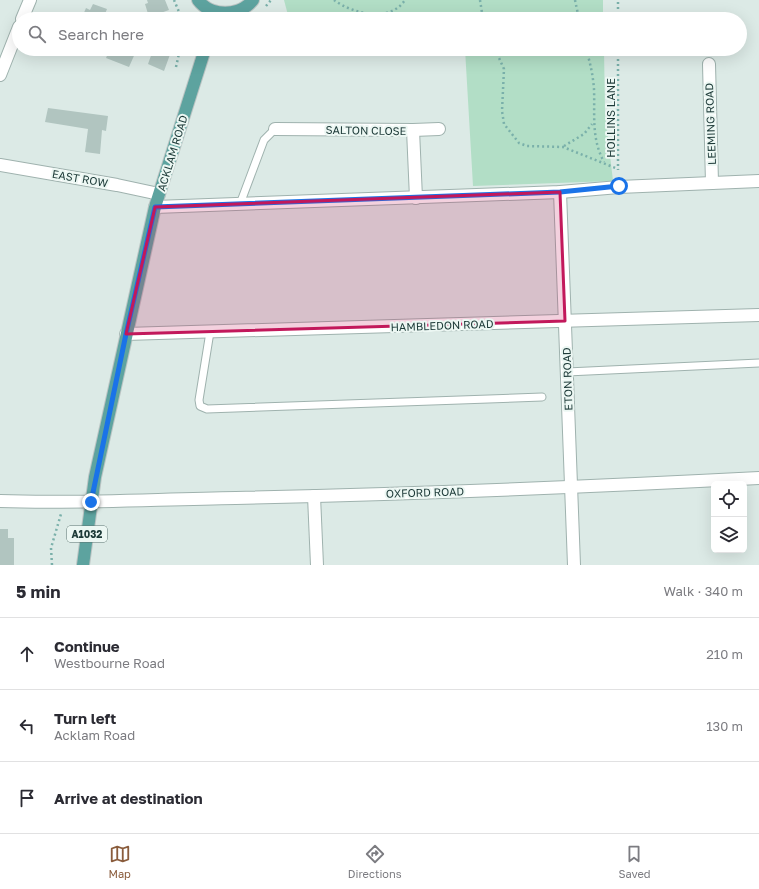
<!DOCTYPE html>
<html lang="en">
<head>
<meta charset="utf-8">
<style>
	:root { --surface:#fff; --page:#f2f2f3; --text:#2b2b33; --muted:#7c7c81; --line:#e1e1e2; --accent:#8a5c3c }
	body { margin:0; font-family:"Golos Text",sans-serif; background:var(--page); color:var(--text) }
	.controls { position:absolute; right:12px; bottom:12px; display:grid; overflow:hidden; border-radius:6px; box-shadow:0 4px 16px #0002 }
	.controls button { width:36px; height:36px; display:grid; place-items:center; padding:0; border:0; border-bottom:1px solid var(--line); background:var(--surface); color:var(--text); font:20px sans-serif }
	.stop { position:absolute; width:12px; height:12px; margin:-9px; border:3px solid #1a73e8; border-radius:50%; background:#fff }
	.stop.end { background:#1a73e8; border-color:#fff; box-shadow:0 1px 4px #0008 }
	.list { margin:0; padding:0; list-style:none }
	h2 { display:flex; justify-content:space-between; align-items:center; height:52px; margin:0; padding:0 16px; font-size:17px }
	h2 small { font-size:13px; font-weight:400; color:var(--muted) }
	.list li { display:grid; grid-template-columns:26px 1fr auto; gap:12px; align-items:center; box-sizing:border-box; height:72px; padding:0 16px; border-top:1px solid var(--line) }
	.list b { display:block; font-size:15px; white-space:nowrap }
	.list p { margin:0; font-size:13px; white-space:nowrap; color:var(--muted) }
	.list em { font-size:13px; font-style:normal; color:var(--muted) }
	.icon { flex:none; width:22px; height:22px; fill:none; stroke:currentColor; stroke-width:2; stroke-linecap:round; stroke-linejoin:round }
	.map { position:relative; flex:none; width:759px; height:565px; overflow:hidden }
	.search { position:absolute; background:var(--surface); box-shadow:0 4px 16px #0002; left:12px; right:12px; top:12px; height:44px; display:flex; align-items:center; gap:10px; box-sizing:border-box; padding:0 14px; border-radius:22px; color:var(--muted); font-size:15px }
	.sheet { height:268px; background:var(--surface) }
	nav { display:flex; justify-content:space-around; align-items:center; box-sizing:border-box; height:56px; border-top:1px solid var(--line); background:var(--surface); font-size:11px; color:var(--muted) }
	nav a { display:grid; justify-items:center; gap:2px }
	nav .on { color:var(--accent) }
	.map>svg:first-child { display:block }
</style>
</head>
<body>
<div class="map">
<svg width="759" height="565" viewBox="0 0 759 565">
	<rect width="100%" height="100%" fill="#dceae6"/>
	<!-- green -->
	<g fill="#b2dec6">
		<path d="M284,0H603V19H289Z"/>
		<path d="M465,49H604L605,112L613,181L473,186Z"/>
	</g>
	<!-- building -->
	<g fill="#b1c5c0">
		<path d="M147,0H165L169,10L149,17L145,4L148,3Z"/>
		<path d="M93,4L107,9L103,19H88L89,17L83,15L86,8L90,10Z"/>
		<path d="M168,12L171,19H146Z"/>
		<path d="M110,49L121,51L122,49H137L129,67L106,58Z"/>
		<path d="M151,49H172L164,71L148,64L153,50Z"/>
		<path d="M48,108L108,116L106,131L102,130L100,154L85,152L88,129L45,122Z"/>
		<path d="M0,529H8V538H14V565H0Z"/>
	</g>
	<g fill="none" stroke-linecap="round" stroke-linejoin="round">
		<defs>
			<g id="lane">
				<path d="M240,204L264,140L275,129"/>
				<path d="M210,332L199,400L200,406L207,409L542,397"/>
				<path d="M567,372L759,363"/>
			</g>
			<g id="street">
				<path d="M22,19L30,0"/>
				<path d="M709,64L712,183"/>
				<path d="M0,75L19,27"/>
				<path d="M275,129L413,130L416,198"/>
				<path d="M413,130L439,129"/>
				<path d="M0,165L117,185L159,194"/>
				<path d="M560,192L574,565"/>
				<path d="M155,207L560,192L619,187L759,181"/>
				<path d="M126,334L759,315"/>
				<path d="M314,496L317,565"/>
				<path d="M0,501C79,504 158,499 236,498C411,494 585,487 759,478"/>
			</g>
			<g id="primary">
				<path d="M198,0C211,17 239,17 253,0"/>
				<path d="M83,565L95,477L155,207L205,49"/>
			</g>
		</defs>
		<!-- lane casing -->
		<use href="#lane" stroke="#9fb2ae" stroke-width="9"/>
		<!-- street casing -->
		<use href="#street" stroke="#9fb2ae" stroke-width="14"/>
		<!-- primary casing -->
		<use href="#primary" stroke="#bbc4c3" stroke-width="14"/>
		<!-- path -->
		<g stroke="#7ab0aa" stroke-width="2.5" stroke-dasharray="2 3" stroke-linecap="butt">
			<path d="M174,0L182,19"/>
			<path d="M334,0C353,14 390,23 405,0"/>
			<path d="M480,0L483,19"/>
			<path d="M575,0L579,19"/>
			<path d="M266,6L271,0"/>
			<path d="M618,19V0"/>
			<path d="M495,49L504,69L502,111L504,124L519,143L527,146L563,147L618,169"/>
			<path d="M586,49C590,62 593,75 594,89C595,115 591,138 604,162"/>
			<path d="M618,49V170"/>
			<path d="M176,67L180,49"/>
			<path d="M564,146L584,134L592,124"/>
			<path d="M52,565L51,548L61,514"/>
		</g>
		<!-- lane -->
		<use href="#lane" stroke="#fff" stroke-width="7"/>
		<!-- street -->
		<use href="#street" stroke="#fff" stroke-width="12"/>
		<!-- primary -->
		<use href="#primary" stroke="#5da39f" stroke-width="12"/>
	</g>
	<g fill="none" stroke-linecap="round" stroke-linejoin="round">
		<!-- route -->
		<path stroke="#1a73e8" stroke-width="5" d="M91,502L126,334L155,207L560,192L619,186"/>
	</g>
	<!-- marked area -->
	<path fill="#c2185b" fill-opacity="0.2" stroke="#c2185b" stroke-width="3" stroke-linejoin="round" d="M560,192L565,321L126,334L155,207Z"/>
	<g text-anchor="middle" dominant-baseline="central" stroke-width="4" stroke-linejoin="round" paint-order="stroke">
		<!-- shield labels -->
		<rect fill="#ecf7f3" stroke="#5b7370" stroke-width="1" x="67" y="526" width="40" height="16" rx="3"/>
		<g font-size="10" font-weight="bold" fill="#1d3a38">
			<text x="87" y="534">A1032</text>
		</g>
		<!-- street labels -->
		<g font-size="11" fill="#1d3a38" stroke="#ecf7f3">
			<text transform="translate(610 118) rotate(-90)">HOLLINS LANE</text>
			<text transform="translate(710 124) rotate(-92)">LEEMING ROAD</text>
			<text transform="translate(366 130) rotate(1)">SALTON CLOSE</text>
			<text transform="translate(172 153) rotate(-73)">ACKLAM ROAD</text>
			<text transform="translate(80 178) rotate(10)">EAST ROW</text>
			<text transform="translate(442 325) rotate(-2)">HAMBLEDON ROAD</text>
			<text transform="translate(567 379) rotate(-92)">ETON ROAD</text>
			<text transform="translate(425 492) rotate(-2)">OXFORD ROAD</text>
		</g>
	</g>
</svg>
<div class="controls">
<button><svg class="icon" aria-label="locate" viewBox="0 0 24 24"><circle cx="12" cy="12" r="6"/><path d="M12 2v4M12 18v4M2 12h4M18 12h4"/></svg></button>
<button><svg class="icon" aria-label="layers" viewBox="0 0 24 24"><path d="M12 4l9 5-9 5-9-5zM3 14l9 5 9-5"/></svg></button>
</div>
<div class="stop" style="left:619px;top:186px"></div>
<div class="stop end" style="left:91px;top:502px"></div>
<div class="search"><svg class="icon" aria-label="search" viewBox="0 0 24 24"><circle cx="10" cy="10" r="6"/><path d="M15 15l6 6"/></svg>Search here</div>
</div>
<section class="sheet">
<h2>5 min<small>Walk · 340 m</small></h2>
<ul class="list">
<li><svg class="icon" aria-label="ahead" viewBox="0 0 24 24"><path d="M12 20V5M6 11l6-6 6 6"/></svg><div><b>Continue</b><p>Westbourne Road</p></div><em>210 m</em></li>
<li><svg class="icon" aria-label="left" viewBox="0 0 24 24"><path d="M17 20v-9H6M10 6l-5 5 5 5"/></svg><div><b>Turn left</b><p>Acklam Road</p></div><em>130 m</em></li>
<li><svg class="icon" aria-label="arrive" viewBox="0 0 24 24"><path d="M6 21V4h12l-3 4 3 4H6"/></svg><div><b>Arrive at destination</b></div></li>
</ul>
</section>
<nav>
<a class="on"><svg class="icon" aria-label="map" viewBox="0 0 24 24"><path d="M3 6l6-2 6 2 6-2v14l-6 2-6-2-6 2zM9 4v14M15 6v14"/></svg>Map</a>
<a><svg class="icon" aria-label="directions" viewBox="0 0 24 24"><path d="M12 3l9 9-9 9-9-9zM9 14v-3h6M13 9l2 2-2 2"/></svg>Directions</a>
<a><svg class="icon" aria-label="saved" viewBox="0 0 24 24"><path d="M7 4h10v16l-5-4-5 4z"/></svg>Saved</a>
</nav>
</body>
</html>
